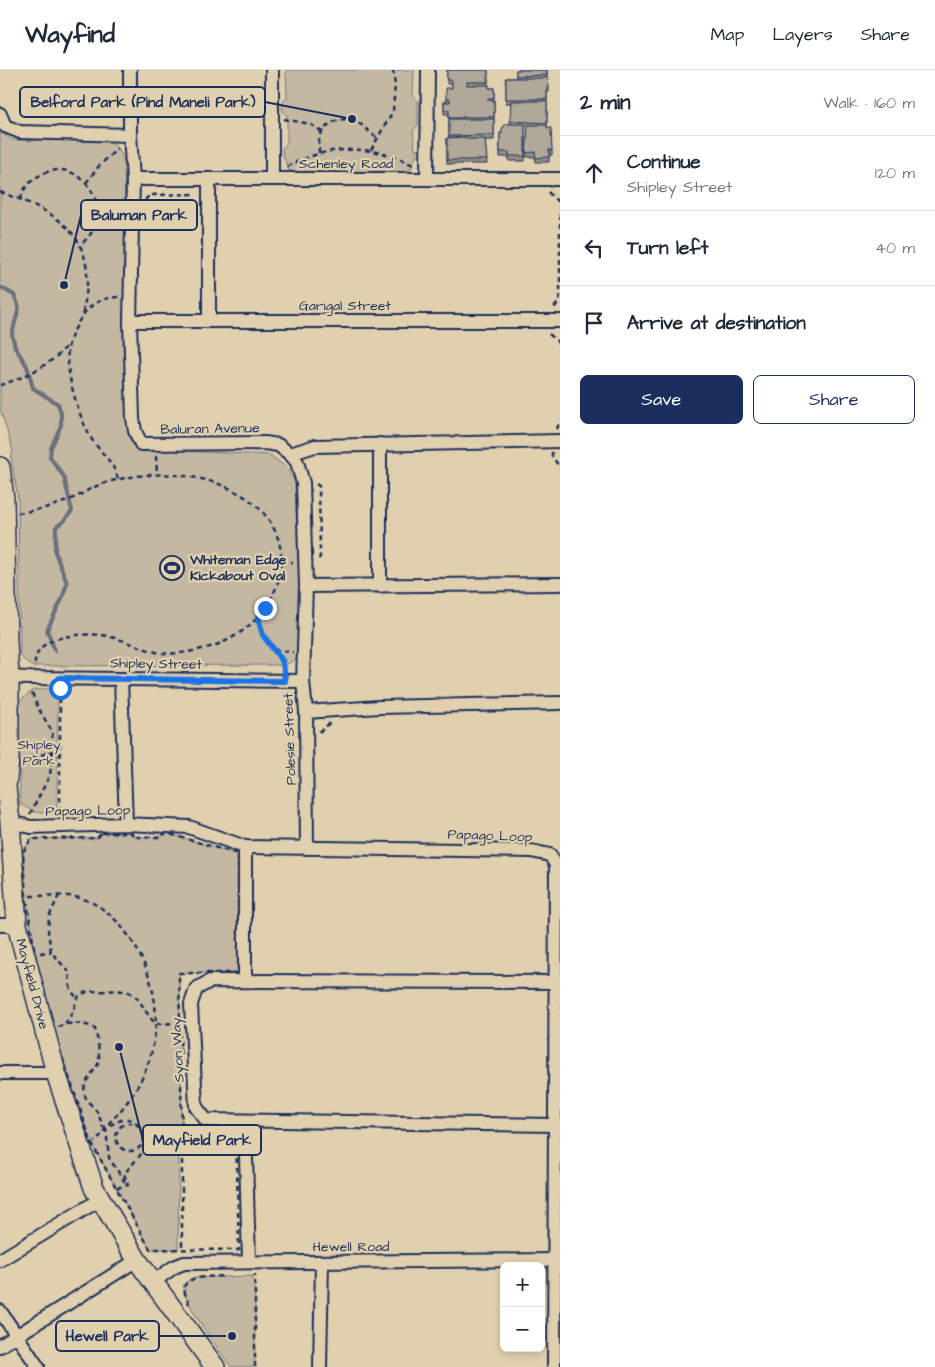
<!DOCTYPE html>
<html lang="en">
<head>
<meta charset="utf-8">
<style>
	:root { --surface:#fff; --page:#f6f6f7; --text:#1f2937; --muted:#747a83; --line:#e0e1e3; --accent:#1b2f5e }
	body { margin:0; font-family:"Architects Daughter",sans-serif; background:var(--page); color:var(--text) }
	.controls { position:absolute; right:15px; bottom:15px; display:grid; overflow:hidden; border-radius:8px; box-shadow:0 2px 8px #0003 }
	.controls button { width:45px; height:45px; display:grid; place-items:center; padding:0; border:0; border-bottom:1px solid var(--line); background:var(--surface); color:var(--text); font:25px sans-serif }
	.stop { position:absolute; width:15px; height:15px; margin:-11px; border:4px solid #1a73e8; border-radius:50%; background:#fff }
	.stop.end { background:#1a73e8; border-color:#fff; box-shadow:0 1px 5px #0008 }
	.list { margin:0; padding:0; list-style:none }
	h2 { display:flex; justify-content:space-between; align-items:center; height:65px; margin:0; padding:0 20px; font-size:21px }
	h2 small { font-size:16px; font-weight:400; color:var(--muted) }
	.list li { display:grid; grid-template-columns:32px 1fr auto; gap:15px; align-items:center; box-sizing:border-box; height:75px; padding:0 20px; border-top:1px solid var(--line) }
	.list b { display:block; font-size:19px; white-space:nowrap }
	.list p { margin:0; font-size:16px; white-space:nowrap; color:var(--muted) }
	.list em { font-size:16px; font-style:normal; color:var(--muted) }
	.actions { display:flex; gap:10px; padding:15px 20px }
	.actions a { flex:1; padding:11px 0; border:1px solid var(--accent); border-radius:8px; text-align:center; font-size:18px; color:var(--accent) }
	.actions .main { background:var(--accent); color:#fff }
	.icon { flex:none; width:28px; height:28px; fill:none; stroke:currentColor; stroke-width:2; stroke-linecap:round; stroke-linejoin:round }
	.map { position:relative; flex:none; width:560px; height:1297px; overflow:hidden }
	header { display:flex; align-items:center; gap:30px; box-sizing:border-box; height:70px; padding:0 25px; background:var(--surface); border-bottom:1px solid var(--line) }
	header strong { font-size:24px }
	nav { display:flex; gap:28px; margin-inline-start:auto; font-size:18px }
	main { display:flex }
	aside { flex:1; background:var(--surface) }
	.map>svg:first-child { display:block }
</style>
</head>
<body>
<header>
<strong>Wayfind</strong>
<nav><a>Map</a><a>Layers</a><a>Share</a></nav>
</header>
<main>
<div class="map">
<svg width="560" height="1297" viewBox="0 0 560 1297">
	<rect width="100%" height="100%" fill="#e1d0ad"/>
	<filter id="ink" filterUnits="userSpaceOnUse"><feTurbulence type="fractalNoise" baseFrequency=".02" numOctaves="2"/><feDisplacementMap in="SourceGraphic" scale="10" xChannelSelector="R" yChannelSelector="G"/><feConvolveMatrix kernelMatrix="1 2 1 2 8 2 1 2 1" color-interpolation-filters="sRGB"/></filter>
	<g filter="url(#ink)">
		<!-- green -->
		<g fill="#c4b8a1" stroke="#707480">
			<path d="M286,0H414L413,25L418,32V55L413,61L415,79L418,80L411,99L403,102L296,103L289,100L283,86L282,78L287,73V46L282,40L283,32L287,27Z"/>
			<path d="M0,62L12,70L105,71C117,75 121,80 124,92L130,370L140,379L270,385L287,398L295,412L302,586L285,595L31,596L20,586L18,428L11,388L13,381L0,338Z"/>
			<path d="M58,618L57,744L34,742L20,734L19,632L33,620Z"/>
			<path d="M102,763H131L135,767H160L166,763L238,784V903H179L182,1063L179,1087L178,1179H150L92,1074L53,960L35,884L26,826L23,782L31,769L97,768Z"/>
			<path d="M253,1206L255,1232V1297H231C221,1282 182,1232 184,1217C185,1213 188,1210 192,1208Z"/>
		</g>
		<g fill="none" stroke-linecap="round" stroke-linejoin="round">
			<!-- stream -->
			<path stroke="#6a6f7d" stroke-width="4" d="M0,217L14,225L19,237L12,264L15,277L27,296L33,318L58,334L61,343V355L51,378L50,387L64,407L72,441L64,451L56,457L55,482L67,513L62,529L47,560L55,581"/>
			<defs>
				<g id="street">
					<path d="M130,0V65L133,109L130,251L133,348L135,361L141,374L265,373L278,375L290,384L315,376L560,371"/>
					<path d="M272,0V109"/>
					<path d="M0,44L5,56L20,62L130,65"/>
					<path d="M427,108L428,0"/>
					<path d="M133,109H560"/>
					<path d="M130,251H560"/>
					<path d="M209,251V109"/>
					<path d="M380,374V516"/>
					<path d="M290,384L297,392L303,413L306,516L303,611L306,642L307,778"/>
					<path d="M306,516L560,514"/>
					<path d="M9,607L28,608L303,611"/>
					<path d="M121,609L126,754"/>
					<path d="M306,642L379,637L560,633"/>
					<path d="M10,752L31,757L126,754L189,757L245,777L531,781L550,785L556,795L554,1297"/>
					<path d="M245,777V910"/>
					<path d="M0,855H17"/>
					<path d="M0,1003H56"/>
					<path d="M245,1051L249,1192"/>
					<path d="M555,1055L206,1050L196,1037L191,934L196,919L210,911L556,912"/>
					<path d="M0,1190L101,1129"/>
					<path d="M153,1212L174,1197L184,1193L555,1190"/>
					<path d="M0,1241L38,1297"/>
					<path d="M0,1276L137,1190"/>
					<path d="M320,1297L322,1192"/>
				</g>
				<path id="secondary" d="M0,397L4,429L7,571L9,607V691L6,717L10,752L17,855L56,1003L94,1118L137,1190L215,1297"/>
			</defs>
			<!-- street casing -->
			<use href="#street" stroke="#1b2f5e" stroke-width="16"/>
			<!-- secondary casing -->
			<use href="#secondary" stroke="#1b2f5e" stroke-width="22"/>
			<!-- path -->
			<g stroke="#1b2f5e" stroke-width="2.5" stroke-dasharray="5 4" stroke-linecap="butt">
				<path d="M284,49L310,54L322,62"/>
				<path d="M371,80L393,41L395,15L393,0"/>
				<path d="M319,83C319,77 318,72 320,67C323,55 340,46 352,50C363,53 368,63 378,68"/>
				<path d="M287,97C321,78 356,75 393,86C401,88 408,93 414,95"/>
				<path d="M86,113L99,96L118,78"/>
				<path d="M0,122C40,136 85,154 87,204C88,217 85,230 83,243"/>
				<path d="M548,122L560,134V226L558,233L553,239"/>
				<path d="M21,129C23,113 44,99 61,100C83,101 103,130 97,151C95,161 87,168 80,176"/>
				<path d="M145,130L150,125L197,124"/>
				<path d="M549,264L557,271L560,278"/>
				<path d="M0,315C22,309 55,293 68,274"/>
				<path d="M557,359L560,351"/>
				<path d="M552,382V386L560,398"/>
				<path d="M156,386L157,404"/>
				<path d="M118,409C113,390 100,383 91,368C79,348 65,302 68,279C69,269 75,259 79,251C88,235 101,227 120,227"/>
				<path d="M316,414L319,416L320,487L317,491"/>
				<path d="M18,443C38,440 57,436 76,427C84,423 91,418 99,415C145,399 203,400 245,427C312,472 278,557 210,577C195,581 177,585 161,583C144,580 128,571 111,567C94,562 55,564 42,577C36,583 35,590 34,598"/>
				<path d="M282,492H293"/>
				<path d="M258,548L263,565L280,587L284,599"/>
				<path d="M274,580L293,582"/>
				<path d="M60,619V744"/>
				<path d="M319,662L330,653"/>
				<path d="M24,691L53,681"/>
				<path d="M30,744L50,705L53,681L52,661L38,638L31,620"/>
				<path d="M102,763H131L135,767H160L166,763L238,784V903H179L182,1063L236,1064L239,1180L150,1179L92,1074L53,960L35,884L26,826L23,782L31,769L97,768Z"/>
				<path d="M59,825L49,847L48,861L51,882L70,903C68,914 70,920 77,928"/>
				<path d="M30,826C47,826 64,824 80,828C102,834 120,852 132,871C171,933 161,1001 110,1052C104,1059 102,1067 94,1072"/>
				<path d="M40,883L51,882"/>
				<path d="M65,954L71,945L79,926C88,919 95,922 105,921C144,917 135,933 156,954L180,953"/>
				<path d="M58,957C68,952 86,952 95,959C97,964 101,989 98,994C94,1002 84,1011 84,1022C85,1030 93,1036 97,1042C100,1047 101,1052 103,1057C111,1056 118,1050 126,1049C137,1048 143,1063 146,1071L143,1082L124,1104L128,1115L116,1118"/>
				<circle cx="130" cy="1067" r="14"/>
				<path d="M106,1058L109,1088L125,1112"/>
				<path d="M182,1063V1180"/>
				<path d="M189,1234C187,1229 184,1222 184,1218C185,1205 215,1207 225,1206"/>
				<path d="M255,1297V1204"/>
			</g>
			<!-- street -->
			<use href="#street" stroke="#e1d0ad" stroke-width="12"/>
			<!-- secondary -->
			<use href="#secondary" stroke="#e1d0ad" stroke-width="19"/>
		</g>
		<!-- wall -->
		<g fill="#979084" stroke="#1b2f5e">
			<path d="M447,0H488V15L489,18H494V70H485L487,94H447V68L449,67V44H444V32H446V29L452,18V14H447Z"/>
			<path d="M516,0H547V8L549,17V22H547V55L552,81V85H549V92H536L535,87H526L528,57L525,56V91H509V87H500V63H502L504,57L510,54L511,33H506V8H516Z"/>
		</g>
		<!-- building -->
		<g fill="#b0a899" stroke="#1b2f5e">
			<path d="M447,0H488V12H467V15H489V18H494V28H488V30H494V47H462V48H449V40H444V32H450V29H446V18H452V10H447Z"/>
			<path d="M516,0H547V5L516,6Z"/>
			<path d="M506,8H548L549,17H547V29H506Z"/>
			<path d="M511,31H547V53L510,51Z"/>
			<path d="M449,49H494V65L449,66Z"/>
			<path d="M505,54H525V86H509V82H500V63H502V58L504,57Z"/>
			<path d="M528,55H547V58H551L552,81L549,80V87L536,88L535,82L526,83Z"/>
			<path d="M466,67V69H485L487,90H447V68Z"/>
		</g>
	</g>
	<g fill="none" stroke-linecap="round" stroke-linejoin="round" filter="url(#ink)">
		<!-- route -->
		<path stroke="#1a73e8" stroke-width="6" d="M60,618V608L285,611L283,592L263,565L258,548L265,538"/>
	</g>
	<!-- icons -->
	<defs>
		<symbol id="stadium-ring" viewBox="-11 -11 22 22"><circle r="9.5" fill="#e1d0ad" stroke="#1b2f5e" stroke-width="1.5"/><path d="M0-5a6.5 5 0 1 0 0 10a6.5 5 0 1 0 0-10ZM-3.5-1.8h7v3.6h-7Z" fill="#1b2f5e"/></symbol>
	</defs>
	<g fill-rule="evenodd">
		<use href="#stadium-ring" x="158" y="484" width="28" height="28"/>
	</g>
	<g text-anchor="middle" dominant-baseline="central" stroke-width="4.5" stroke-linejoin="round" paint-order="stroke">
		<!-- street labels -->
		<g font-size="14" fill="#1b2f5e" stroke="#e1d0ad">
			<text x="346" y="94">Schenley Road</text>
			<text x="345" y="236">Garigal Street</text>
			<text transform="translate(210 359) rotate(-1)">Baluran Avenue</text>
			<text transform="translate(156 594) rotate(1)">Shipley Street</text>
			<text transform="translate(290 669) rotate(-92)">Polesie Street</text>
			<text transform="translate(88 741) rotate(-1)">Papago Loop</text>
			<text transform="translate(490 766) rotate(2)">Papago Loop</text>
			<text transform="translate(32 914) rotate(75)">Mayfield Drive</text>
			<text transform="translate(178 980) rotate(-93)">Syon Way</text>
			<text x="351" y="1177">Hewell Road</text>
		</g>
		<!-- poi labels -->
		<g font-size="14" font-weight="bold" fill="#1b2f5e" stroke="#e1d0ad" text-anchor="start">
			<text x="190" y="490">Whiteman Edge<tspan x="190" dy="16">Kickabout Oval</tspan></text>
		</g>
		<!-- park labels -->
		<g font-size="14" fill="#2c3d65" stroke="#e1d0ad">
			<text x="39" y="675">Shipley<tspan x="39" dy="16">Park</tspan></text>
		</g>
	</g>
	<!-- callouts -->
	<path fill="none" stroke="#1b2f5e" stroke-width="2" d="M352 49L265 32M64 215L81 145M119 977L143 1070M232 1266L159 1266"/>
	<g fill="#1b2f5e" stroke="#e1d0ad" stroke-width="2">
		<circle cx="352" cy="49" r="5"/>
		<circle cx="64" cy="215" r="5"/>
		<circle cx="119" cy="977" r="5"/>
		<circle cx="232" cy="1266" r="5"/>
	</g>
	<g fill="#e1d0ad" stroke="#1b2f5e" stroke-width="2">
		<rect x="20" y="17" width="245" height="30" rx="5"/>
		<rect x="81" y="130" width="116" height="30" rx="5"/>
		<rect x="143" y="1055" width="118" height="30" rx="5"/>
		<rect x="56" y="1251" width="103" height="30" rx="5"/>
	</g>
	<g font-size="15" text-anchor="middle" font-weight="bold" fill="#1b2f5e">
		<text x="143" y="37">Belford Park (Pind Maneli Park)</text>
		<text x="139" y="150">Baluman Park</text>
		<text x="202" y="1075">Mayfield Park</text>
		<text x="107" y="1271">Hewell Park</text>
	</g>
</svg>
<div class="controls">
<button>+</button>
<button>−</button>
</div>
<div class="stop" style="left:60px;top:618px"></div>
<div class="stop end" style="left:265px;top:538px"></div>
</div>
<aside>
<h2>2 min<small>Walk · 160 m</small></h2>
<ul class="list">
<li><svg class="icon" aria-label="ahead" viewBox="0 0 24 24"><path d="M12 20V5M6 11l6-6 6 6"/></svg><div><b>Continue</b><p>Shipley Street</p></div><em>120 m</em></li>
<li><svg class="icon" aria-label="left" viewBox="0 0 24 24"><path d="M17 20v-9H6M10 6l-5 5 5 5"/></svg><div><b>Turn left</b></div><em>40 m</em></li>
<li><svg class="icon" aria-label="arrive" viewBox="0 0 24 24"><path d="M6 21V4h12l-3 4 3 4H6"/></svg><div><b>Arrive at destination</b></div></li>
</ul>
<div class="actions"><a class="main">Save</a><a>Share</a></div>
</aside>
</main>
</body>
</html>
